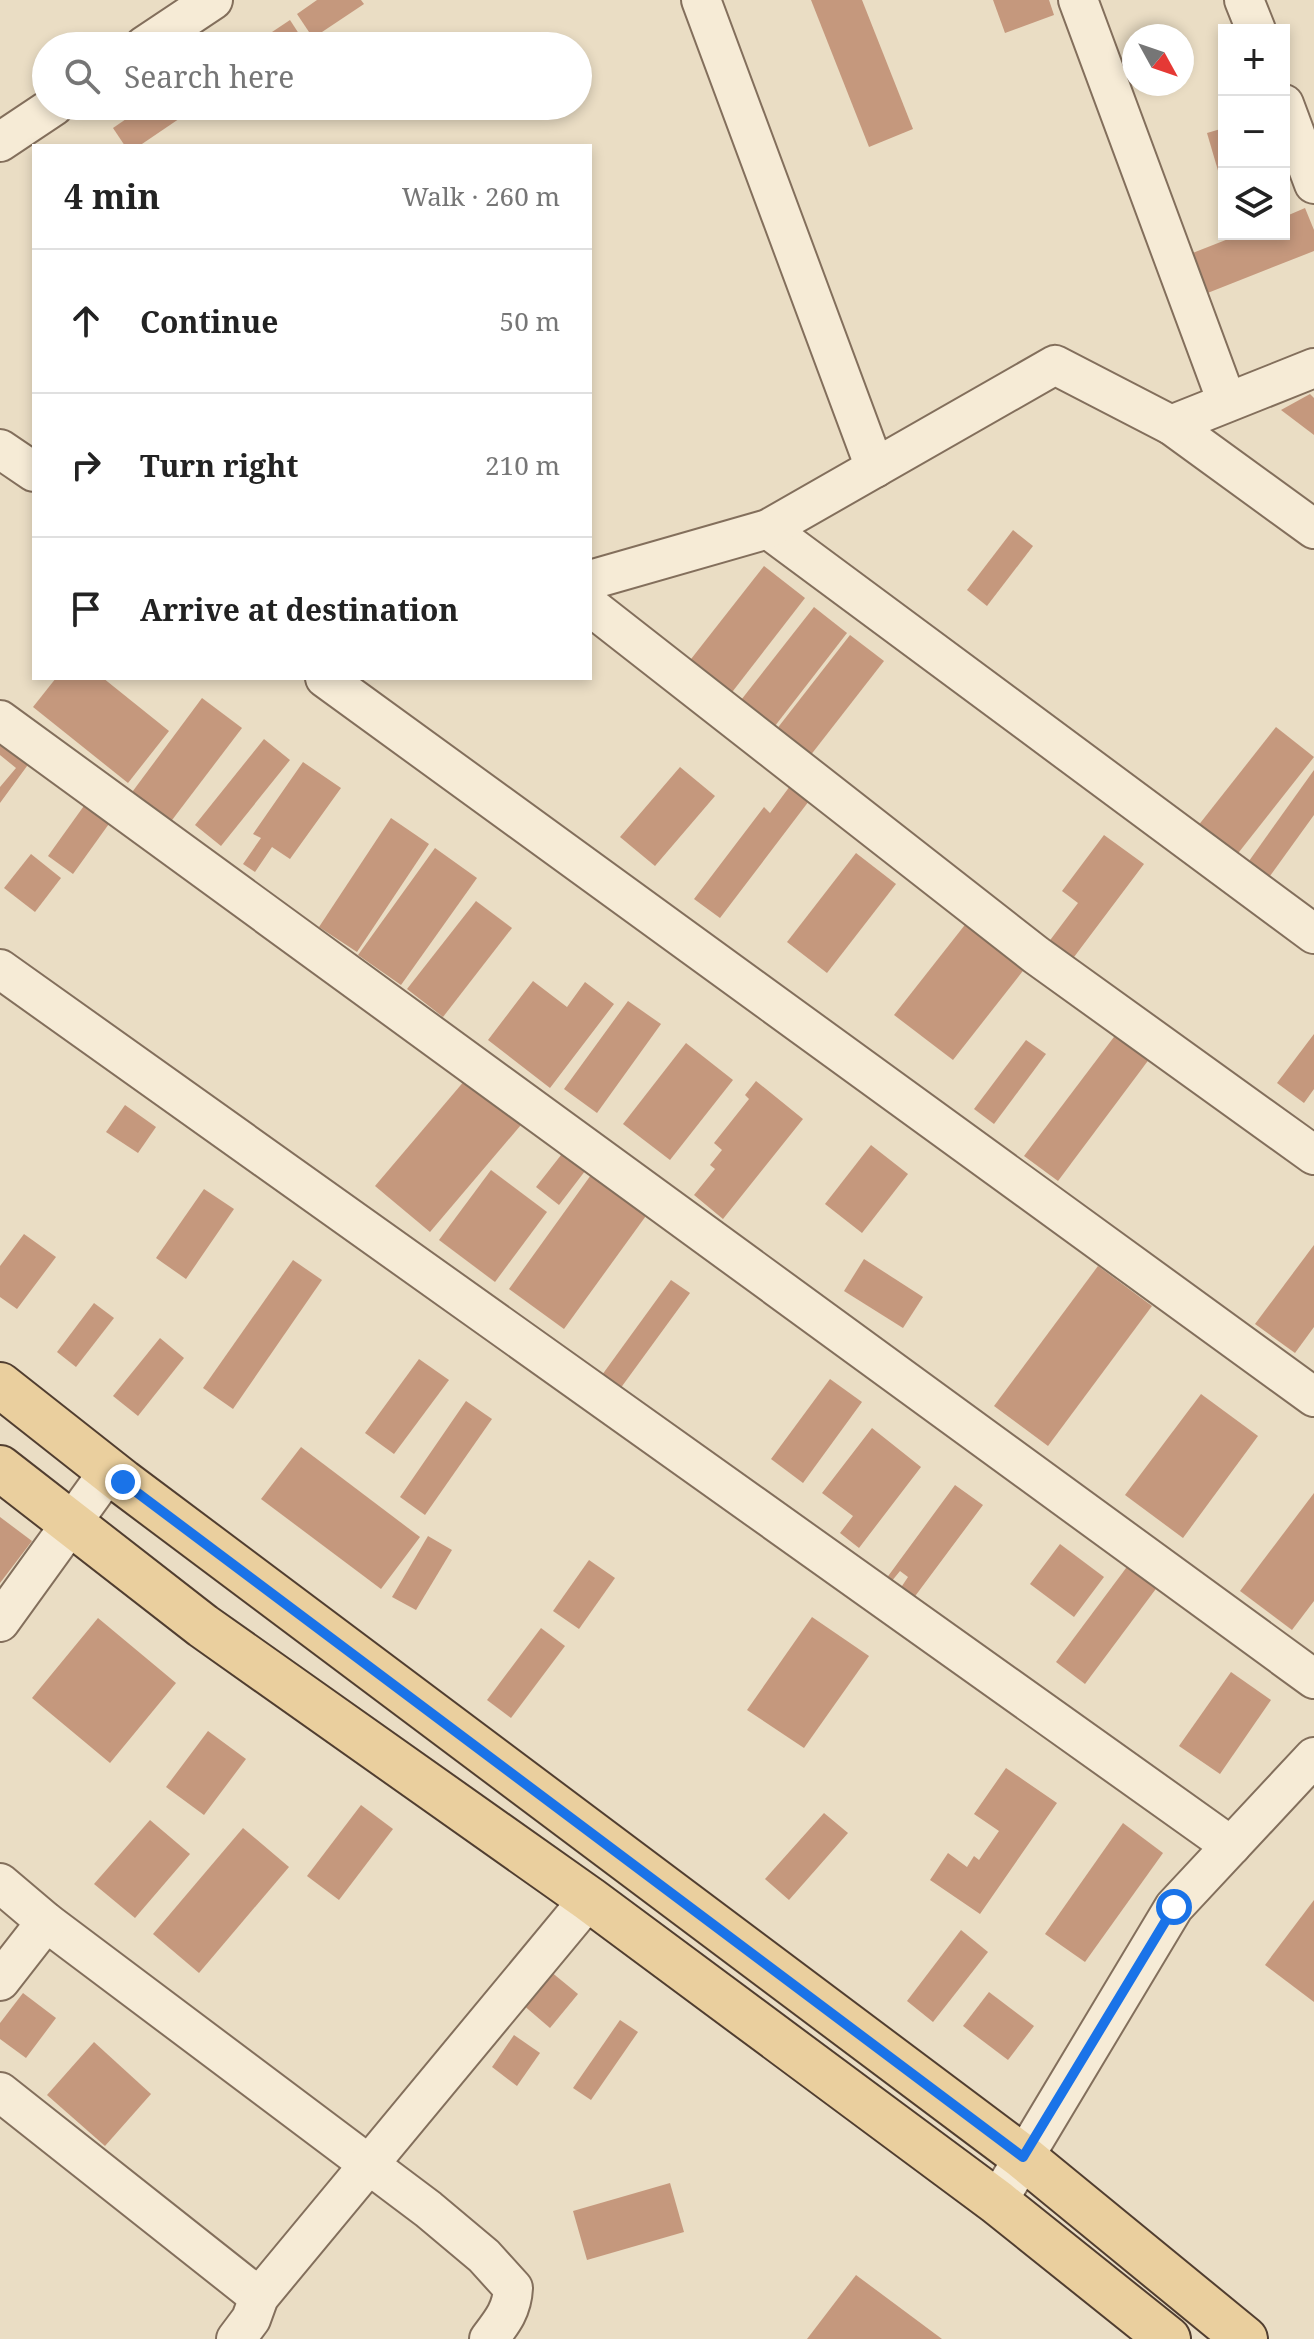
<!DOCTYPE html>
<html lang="en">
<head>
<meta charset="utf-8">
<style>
	:root { --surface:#fff; --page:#f6f6f6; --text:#222; --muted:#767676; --line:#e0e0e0 }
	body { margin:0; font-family:"Noto Serif",serif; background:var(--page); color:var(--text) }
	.controls { position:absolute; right:24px; top:24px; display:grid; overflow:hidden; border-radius:0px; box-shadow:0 4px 12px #0003 }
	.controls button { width:72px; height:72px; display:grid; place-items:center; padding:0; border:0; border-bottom:2px solid var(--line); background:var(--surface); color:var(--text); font:40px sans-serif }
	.compass { position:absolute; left:1122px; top:24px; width:72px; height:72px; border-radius:50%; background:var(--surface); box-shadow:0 4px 12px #0003; rotate:130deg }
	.stop { position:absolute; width:24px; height:24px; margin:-18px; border:6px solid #1a73e8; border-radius:50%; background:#fff }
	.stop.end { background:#1a73e8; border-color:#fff; box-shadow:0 2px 8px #0008 }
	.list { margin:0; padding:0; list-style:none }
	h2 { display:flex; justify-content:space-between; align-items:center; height:104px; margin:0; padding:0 32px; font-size:34px }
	h2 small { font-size:26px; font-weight:400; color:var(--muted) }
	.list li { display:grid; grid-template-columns:52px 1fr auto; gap:24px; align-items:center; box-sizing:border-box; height:144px; padding:0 32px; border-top:2px solid var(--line) }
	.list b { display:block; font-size:30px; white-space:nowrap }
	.list em { font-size:26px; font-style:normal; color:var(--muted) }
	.icon { flex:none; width:44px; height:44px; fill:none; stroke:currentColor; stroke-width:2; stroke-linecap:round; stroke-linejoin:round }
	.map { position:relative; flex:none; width:1314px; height:2339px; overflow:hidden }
	.search { position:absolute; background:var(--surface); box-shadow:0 4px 12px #0003; left:32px; top:32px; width:560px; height:88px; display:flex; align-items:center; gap:20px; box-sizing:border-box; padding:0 28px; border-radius:44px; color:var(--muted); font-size:30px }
	.panel { position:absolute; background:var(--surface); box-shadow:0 4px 12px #0003; left:32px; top:144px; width:560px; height:536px; border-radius:0px }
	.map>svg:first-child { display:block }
</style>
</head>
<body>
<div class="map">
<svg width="1314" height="2339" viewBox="0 0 1314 2339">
	<rect width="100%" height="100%" fill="#eaddc4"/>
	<!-- building -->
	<g fill="#c5987d">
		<path d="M317,0H361L364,4L313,38L297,14Z"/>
		<path d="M811,0H862L913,129L869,147Z"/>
		<path d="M993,0H1049L1054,15L1005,33Z"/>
		<path d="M290,20L303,40L293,46H251Z"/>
		<path d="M145,106H198L139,146H125L113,128Z"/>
		<path d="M1224,128V173L1219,174L1207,133Z"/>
		<path d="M1305,208L1314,230V251L1200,296L1185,256L1241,234H1284V217Z"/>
		<path d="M1310,394L1314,398V435L1281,410Z"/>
		<path d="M1013,530L1033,546L987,606L967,590Z"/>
		<path d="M764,566L805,598L726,700L684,668Z"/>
		<path d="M814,607L847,633L768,735L734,709Z"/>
		<path d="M850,635L884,661L803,765L769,739Z"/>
		<path d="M56,678H103L169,731L128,783L33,707Z"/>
		<path d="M202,698L242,728L166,828L127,799Z"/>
		<path d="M0,723L38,751L0,803V787L16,768L0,755Z"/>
		<path d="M1276,727L1314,757L1228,866L1190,836Z"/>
		<path d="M264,739L290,760L221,846L195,825Z"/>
		<path d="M303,762L341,788L290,859L272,847L255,872L243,864L261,838L253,834Z"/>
		<path d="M680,767L715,796L655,866L620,837Z"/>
		<path d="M1314,770V815L1265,883L1244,868Z"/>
		<path d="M793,782L812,797L720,918L694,899L764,807L770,813Z"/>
		<path d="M86,803L111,821L73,874L48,856Z"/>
		<path d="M391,818L429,844L357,952L319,927Z"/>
		<path d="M1104,835L1144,864L1065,969L1042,951L1078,903L1062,891Z"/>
		<path d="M435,848L477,878L401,985L358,955Z"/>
		<path d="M856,853L896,884L827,973L787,942Z"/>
		<path d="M31,854L61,878L35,912L4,888Z"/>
		<path d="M476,901L512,928L443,1017L407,989Z"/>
		<path d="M975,912L1033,958L953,1060L894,1015Z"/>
		<path d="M533,981L567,1007L585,982L614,1004L550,1088L488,1040Z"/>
		<path d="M628,1001L661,1024L597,1113L564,1089Z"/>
		<path d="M1123,1025L1156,1050L1058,1181L1024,1156Z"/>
		<path d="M1314,1034V1089L1304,1103L1277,1083Z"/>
		<path d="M1026,1040L1046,1054L994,1124L974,1109Z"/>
		<path d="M686,1043L733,1080L670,1160L623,1124Z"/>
		<path d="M471,1073L526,1119L430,1232L375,1186Z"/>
		<path d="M756,1081L803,1119L723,1219L694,1195L715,1169L710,1165L722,1150L714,1143L749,1099L745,1095Z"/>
		<path d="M125,1105L156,1127L138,1153L106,1132Z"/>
		<path d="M572,1141L595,1158L559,1205L536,1187Z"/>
		<path d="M871,1145L908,1174L862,1233L825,1204Z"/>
		<path d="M601,1161L656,1202L564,1329L509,1289Z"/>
		<path d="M491,1170L547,1212L495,1282L439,1240Z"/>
		<path d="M204,1189L234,1209L186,1279L156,1258Z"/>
		<path d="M24,1234L56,1257L17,1309L0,1297V1266Z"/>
		<path d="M1314,1245V1327L1295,1353L1255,1324Z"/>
		<path d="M864,1259L923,1297L903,1328L844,1291Z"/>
		<path d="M293,1260L322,1280L233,1409L203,1388Z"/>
		<path d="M1098,1266L1152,1306L1048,1446L994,1406Z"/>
		<path d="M671,1280L690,1293L620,1389L602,1375Z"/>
		<path d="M94,1303L114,1318L76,1367L57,1352Z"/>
		<path d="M160,1338L184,1358L138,1416L113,1396Z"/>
		<path d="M419,1359L449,1380L394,1454L365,1433Z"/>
		<path d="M830,1379L862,1402L803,1483L771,1459Z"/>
		<path d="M1201,1394L1258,1436L1183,1538L1125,1495Z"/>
		<path d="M466,1401L492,1419L425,1515L400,1497Z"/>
		<path d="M872,1428L921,1467L859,1548L840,1533L853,1516L822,1493Z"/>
		<path d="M301,1447L420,1537L381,1589L261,1499Z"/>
		<path d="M955,1485L983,1505L913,1599L900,1589L908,1577L900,1571L891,1582L886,1579Z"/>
		<path d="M1314,1493V1601L1292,1630L1240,1591Z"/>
		<path d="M0,1517L32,1541L0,1583Z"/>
		<path d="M428,1536L452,1550L416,1610L392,1597Z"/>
		<path d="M1060,1544L1104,1577L1074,1617L1030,1584Z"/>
		<path d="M1138,1552L1167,1574L1085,1684L1056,1662Z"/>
		<path d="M589,1560L615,1578L579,1629L553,1611Z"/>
		<path d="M812,1617L869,1656L804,1748L747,1710Z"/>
		<path d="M98,1618L176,1683L110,1763L32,1698Z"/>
		<path d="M541,1628L565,1646L511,1718L487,1700Z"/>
		<path d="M1231,1672L1271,1700L1220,1774L1179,1746Z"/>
		<path d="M208,1731L246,1759L204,1815L166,1787Z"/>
		<path d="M1006,1768L1057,1803L980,1914L930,1880L948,1853L967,1867L974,1856L979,1860L999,1831L974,1814Z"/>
		<path d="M361,1805L393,1829L339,1900L307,1876Z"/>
		<path d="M824,1813L848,1833L789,1900L765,1879Z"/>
		<path d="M150,1820L190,1854L135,1918L94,1884Z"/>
		<path d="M1123,1823L1163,1853L1085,1962L1045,1934Z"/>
		<path d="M243,1828L289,1867L199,1973L153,1934Z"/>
		<path d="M1314,1900V2002L1265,1965Z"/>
		<path d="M961,1930L988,1952L933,2022L907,2001Z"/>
		<path d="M550,1971L578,1994L550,2028L522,2004Z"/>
		<path d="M989,1992L1034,2026L1008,2060L963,2026Z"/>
		<path d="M23,1993L56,2018L26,2058L0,2039V2023Z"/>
		<path d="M620,2020L638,2032L591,2100L573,2088Z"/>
		<path d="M514,2035L540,2053L517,2086L492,2067Z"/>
		<path d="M94,2042L151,2094L105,2146L47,2095Z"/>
		<path d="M670,2183L684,2232L587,2260L573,2211Z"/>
		<path d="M856,2275L942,2339H807Z"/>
	</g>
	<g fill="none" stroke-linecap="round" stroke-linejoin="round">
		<defs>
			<g id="street">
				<path d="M701,0L875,468"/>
				<path d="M1078,0L1227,402"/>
				<path d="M1244,0L1256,30"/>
				<path d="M144,46L213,0"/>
				<path d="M1284,104L1314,184"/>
				<path d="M0,142L54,106"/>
				<path d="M1171,425L1314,529"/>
				<path d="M0,449L34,472"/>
				<path d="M768,529L1314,934"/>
				<path d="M590,580L768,529L1055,365L1171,425L1314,368"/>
				<path d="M590,606L1036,955L1314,1155"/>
				<path d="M325,678L1314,1397"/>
				<path d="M0,720L1314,1679"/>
				<path d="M0,969L1231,1846"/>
				<path d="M0,1622L109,1471"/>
				<path d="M0,1883L46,1922L428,2209L484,2256L513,2288C512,2310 502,2322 489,2339"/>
				<path d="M0,1981L46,1922"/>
				<path d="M0,2092L259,2297"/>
				<path d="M997,2202L1174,1907L1314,1757"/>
				<path d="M236,2339L251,2319L259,2297L589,1899"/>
			</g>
			<g id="primary">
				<path d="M0,1385L123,1482L1023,2157L1245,2339"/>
				<path d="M0,1468L203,1626L589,1899L997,2202L1168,2339"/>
			</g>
		</defs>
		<!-- street casing -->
		<use href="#street" stroke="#836f5c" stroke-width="42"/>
		<!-- primary casing -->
		<use href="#primary" stroke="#513e30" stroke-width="48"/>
		<!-- street -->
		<use href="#street" stroke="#f6ebd6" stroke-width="38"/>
		<!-- primary -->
		<use href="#primary" stroke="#eacf9e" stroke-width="44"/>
	</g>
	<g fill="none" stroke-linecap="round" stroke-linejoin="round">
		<!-- route -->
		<path stroke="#1a73e8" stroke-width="10" d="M123,1482L1023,2157L1174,1907"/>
	</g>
</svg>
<div class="controls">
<button>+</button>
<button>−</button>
<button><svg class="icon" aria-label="layers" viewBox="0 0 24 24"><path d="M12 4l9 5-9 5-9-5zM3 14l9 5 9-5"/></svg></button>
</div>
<svg class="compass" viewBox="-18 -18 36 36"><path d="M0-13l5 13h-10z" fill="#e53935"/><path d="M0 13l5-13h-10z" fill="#767676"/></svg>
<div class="stop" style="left:1174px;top:1907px"></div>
<div class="stop end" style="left:123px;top:1482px"></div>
<div class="search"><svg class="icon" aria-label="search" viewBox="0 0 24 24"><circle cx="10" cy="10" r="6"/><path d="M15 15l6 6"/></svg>Search here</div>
<section class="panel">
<h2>4 min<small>Walk · 260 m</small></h2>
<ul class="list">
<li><svg class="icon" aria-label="ahead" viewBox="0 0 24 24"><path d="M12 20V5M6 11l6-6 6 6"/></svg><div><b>Continue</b></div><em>50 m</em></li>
<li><svg class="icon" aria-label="right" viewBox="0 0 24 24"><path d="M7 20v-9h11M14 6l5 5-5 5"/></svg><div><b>Turn right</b></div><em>210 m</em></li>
<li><svg class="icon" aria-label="arrive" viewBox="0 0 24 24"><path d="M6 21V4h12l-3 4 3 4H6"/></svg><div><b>Arrive at destination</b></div></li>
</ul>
</section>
</div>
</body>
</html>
